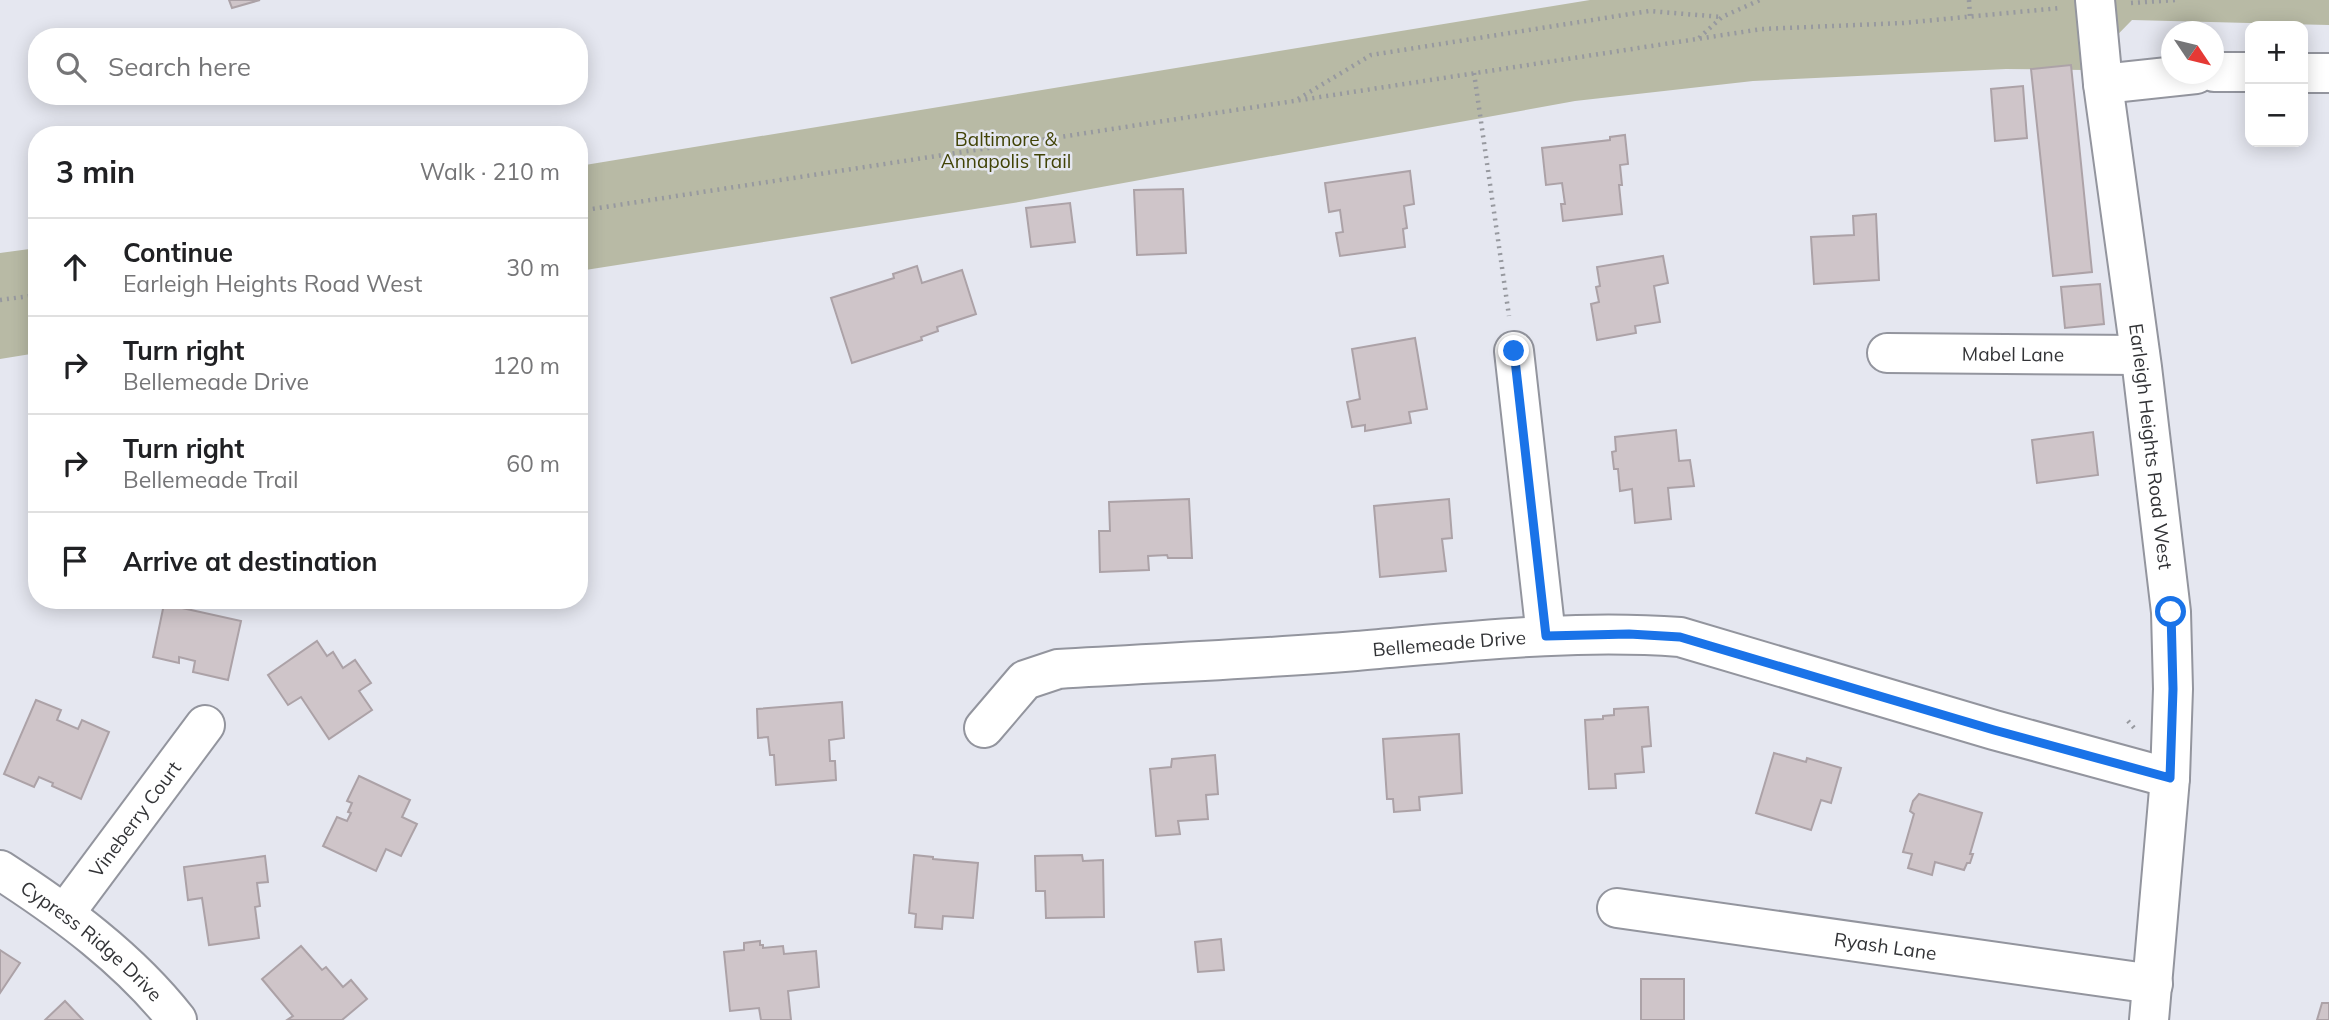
<!DOCTYPE html>
<html lang="en">
<head>
<meta charset="utf-8">
<style>
	:root { --surface:#fff; --page:#f2f2f2; --text:#202124; --muted:#757577; --line:#e0e0e0 }
	body { margin:0; font-family:Mulish,sans-serif; background:var(--page); color:var(--text) }
	.controls { position:absolute; right:21px; top:21px; display:grid; overflow:hidden; border-radius:14px; box-shadow:0 4px 18px #0003 }
	.controls button { width:63px; height:63px; display:grid; place-items:center; padding:0; border:0; border-bottom:2px solid var(--line); background:var(--surface); color:var(--text); font:35px sans-serif }
	.compass { position:absolute; left:2161px; top:21px; width:63px; height:63px; border-radius:50%; background:var(--surface); box-shadow:0 4px 18px #0003; rotate:125deg }
	.stop { position:absolute; width:21px; height:21px; margin:-16px; border:5px solid #1a73e8; border-radius:50%; background:#fff }
	.stop.end { background:#1a73e8; border-color:#fff; box-shadow:0 2px 7px #0008 }
	.list { margin:0; padding:0; list-style:none }
	h2 { display:flex; justify-content:space-between; align-items:center; height:91px; margin:0; padding:0 28px; font-size:30px }
	h2 small { font-size:23px; font-weight:400; color:var(--muted) }
	.list li { display:grid; grid-template-columns:46px 1fr auto; gap:21px; align-items:center; box-sizing:border-box; height:98px; padding:0 28px; border-top:2px solid var(--line) }
	.list b { display:block; font-size:26px; white-space:nowrap }
	.list p { margin:0; font-size:23px; white-space:nowrap; color:var(--muted) }
	.list em { font-size:23px; font-style:normal; color:var(--muted) }
	.icon { flex:none; width:38px; height:38px; fill:none; stroke:currentColor; stroke-width:2; stroke-linecap:round; stroke-linejoin:round }
	.map { position:relative; flex:none; width:2329px; height:1020px; overflow:hidden }
	.search { position:absolute; background:var(--surface); box-shadow:0 4px 18px #0003; left:28px; top:28px; width:560px; height:77px; display:flex; align-items:center; gap:18px; box-sizing:border-box; padding:0 24px; border-radius:28px; color:var(--muted); font-size:26px }
	.panel { position:absolute; background:var(--surface); box-shadow:0 4px 18px #0003; left:28px; top:126px; width:560px; height:483px; border-radius:28px }
	.map>svg:first-child { display:block }
</style>
</head>
<body>
<div class="map">
<svg width="2329" height="1020" viewBox="0 0 2329 1020">
	<rect width="100%" height="100%" fill="#e5e7f0"/>
	<!-- green -->
	<g fill="#b8baa5">
		<path d="M1590,0H2329V25L2132,20L2083,70L2006,69L1753,81L1575,101L1019,202L579,271V166Z"/>
		<path d="M37,248V353L0,359V253Z"/>
	</g>
	<!-- building -->
	<g fill="#cfc5c9" stroke="#aca2a7" stroke-width="2">
		<path d="M229,0H260L232,8Z"/>
		<path d="M2071,65L2092,272L2053,276L2031,69Z"/>
		<path d="M2023,86L2027,138L1995,141L1991,89Z"/>
		<path d="M1625,135L1628,164L1620,165L1622,185H1619L1622,214L1563,221L1561,204H1565L1562,183L1546,185L1542,148L1610,140V137Z"/>
		<path d="M1410,171L1414,204L1404,206L1407,228L1403,229L1405,247L1340,256L1336,233L1343,232L1340,210L1329,212L1325,183Z"/>
		<path d="M1183,189L1186,253L1137,255L1134,190Z"/>
		<path d="M1070,203L1075,242L1031,247L1026,208Z"/>
		<path d="M1876,214L1879,280L1814,284L1811,237L1854,235L1853,216Z"/>
		<path d="M1663,256L1668,283L1654,286L1660,322L1635,326L1636,333L1597,340L1591,304L1599,302L1596,287L1600,286L1597,267Z"/>
		<path d="M917,266L922,283L962,270L976,314L937,327L938,331L921,337L922,340L852,363L831,298L894,278L893,274Z"/>
		<path d="M2100,284L2104,324L2065,328L2061,287Z"/>
		<path d="M1415,338L1427,409L1409,412L1411,423L1365,431V425L1352,427L1347,402L1360,399L1352,349Z"/>
		<path d="M1676,430L1679,461L1690,460L1694,486L1668,488L1671,519L1635,523L1632,489L1620,491L1618,469H1614L1612,452L1616,451L1615,437Z"/>
		<path d="M2093,432L2098,475L2037,483L2032,440Z"/>
		<path d="M1189,499L1192,558H1168L1167,555L1148,556L1149,570L1100,572L1099,531H1110L1109,502Z"/>
		<path d="M1449,499L1452,538L1442,539L1446,571L1380,577L1374,506Z"/>
		<path d="M164,604L241,621L228,680L193,672L195,661L179,657V663L153,657Z"/>
		<path d="M317,641L327,656L333,652L343,668L355,660L371,683L359,691L372,710L329,739L301,697L288,705L268,675Z"/>
		<path d="M36,700L61,710L57,720L78,729L82,720L109,732L81,799L52,786L53,783L39,777L34,787L4,774Z"/>
		<path d="M842,702L844,738L829,740L830,761H835L836,780L776,785L774,755H770L768,737L758,738L757,709Z"/>
		<path d="M1648,707L1651,746L1642,747L1644,772L1615,774L1616,788L1589,789L1585,720L1603,719V716L1614,715V709Z"/>
		<path d="M1459,734L1462,793L1419,797L1420,810L1394,812L1393,799H1387L1383,739Z"/>
		<path d="M1774,753L1806,762L1807,758L1841,768L1831,803L1821,800L1811,830L1756,813Z"/>
		<path d="M1215,755L1218,794L1206,795L1208,819L1178,821L1180,834L1156,836L1150,769L1171,767L1172,759Z"/>
		<path d="M359,776L410,800L402,817L417,824L401,856L386,849L376,871L323,846L337,817L347,821L351,813L348,812L352,803L347,801Z"/>
		<path d="M1919,794L1982,813L1970,854H1973L1970,863H1967L1964,870L1935,862L1932,875L1908,868L1912,854L1903,852L1914,814L1910,811L1913,801Z"/>
		<path d="M914,855L933,857V859L978,863L973,918L943,916L942,929L915,927L916,914L909,913Z"/>
		<path d="M1082,855L1083,861L1103,860L1104,917L1046,918L1045,891H1036L1035,856Z"/>
		<path d="M265,856L268,882L257,883L260,906L255,907L259,938L209,945L202,898L188,900L184,867Z"/>
		<path d="M1221,939L1224,970L1198,972L1195,942Z"/>
		<path d="M760,941V945H763V948L783,946L784,954L816,951L819,987L788,991L791,1020H761L759,1008L730,1011L724,952L744,950V943Z"/>
		<path d="M301,946L322,970L326,967L343,987L351,980L367,999L342,1020H287L293,1016L262,979Z"/>
		<path d="M0,950L20,963L0,993Z"/>
		<rect x="1641" y="979" width="43" height="41"/>
		<path d="M65,1001L83,1020H45Z"/>
		<path d="M2322,1003H2329V1020H2317Z"/>
	</g>
	<g fill="none" stroke-linecap="round" stroke-linejoin="round">
		<defs>
			<g id="minor">
				<path id="s1" d="M2095,0L2103,84L2142,367L2171,612L2173,689L2170,778L2149,1020"/>
				<path d="M2214,72H2250"/>
				<path d="M2303,73H2329"/>
				<path d="M2103,84L2196,74"/>
				<path d="M1514,351L1546,636"/>
				<path id="s2" d="M1887,353L2140,355"/>
				<path id="s3" d="M984,728L1025,680L1058,669C1157,663 1257,659 1356,651C1464,642 1571,629 1680,637L1994,730L2170,778"/>
				<path id="s4" d="M0,870C65,912 129,959 177,1020"/>
				<path id="s5" d="M1617,908L2153,984"/>
				<path id="s6" d="M65,913L205,725"/>
			</g>
		</defs>
		<!-- minor casing -->
		<use href="#minor" stroke="#93959e" stroke-width="42"/>
		<!-- path -->
		<g stroke="#97999f" stroke-width="4.5" stroke-dasharray="2 5" stroke-linecap="butt">
			<path d="M1969,0L1970,17"/>
			<path d="M2131,3L2176,0"/>
			<path d="M1699,38L1722,17L1760,0"/>
			<path d="M1474,73L1509,316"/>
			<path d="M1298,99L1371,55L1649,11L1722,17"/>
			<path d="M579,211L1762,29L1903,23L2060,8"/>
			<path d="M0,300L37,295"/>
			<path d="M2128,721L2135,729"/>
		</g>
		<!-- minor -->
		<use href="#minor" stroke="#fff" stroke-width="38"/>
	</g>
	<g fill="none" stroke-linecap="round" stroke-linejoin="round">
		<!-- route -->
		<path stroke="#1a73e8" stroke-width="9" d="M1514,351L1546,636L1629,634L1680,637L1994,730L2170,778L2173,689L2171,612"/>
	</g>
	<g text-anchor="middle" dominant-baseline="central" stroke-width="5" stroke-linejoin="round" paint-order="stroke">
		<!-- park labels -->
		<g font-size="19" fill="#414306" stroke="#e5e7f0">
			<text x="1006" y="139">Baltimore &amp;<tspan x="1006" dy="22">Annapolis Trail</tspan></text>
		</g>
		<!-- street labels -->
		<g font-size="19" fill="#323336" stroke="#e5e7f0">
			<text stroke="none"><textPath href="#s2" startOffset="126">Mabel Lane</textPath></text>
			<text stroke="none"><textPath href="#s1" startOffset="450">Earleigh Heights Road West</textPath></text>
			<text stroke="none"><textPath href="#s3" startOffset="490">Bellemeade Drive</textPath></text>
			<text stroke="none"><textPath href="#s6" startOffset="117">Vineberry Court</textPath></text>
			<text stroke="none"><textPath href="#s4" startOffset="116">Cypress Ridge Drive</textPath></text>
			<text stroke="none"><textPath href="#s5" startOffset="271">Ryash Lane</textPath></text>
		</g>
	</g>
</svg>
<div class="controls">
<button>+</button>
<button>−</button>
</div>
<svg class="compass" viewBox="-18 -18 36 36"><path d="M0-13l5 13h-10z" fill="#e53935"/><path d="M0 13l5-13h-10z" fill="#757577"/></svg>
<div class="stop" style="left:2171px;top:612px"></div>
<div class="stop end" style="left:1514px;top:351px"></div>
<div class="search"><svg class="icon" aria-label="search" viewBox="0 0 24 24"><circle cx="10" cy="10" r="6"/><path d="M15 15l6 6"/></svg>Search here</div>
<section class="panel">
<h2>3 min<small>Walk · 210 m</small></h2>
<ul class="list">
<li><svg class="icon" aria-label="ahead" viewBox="0 0 24 24"><path d="M12 20V5M6 11l6-6 6 6"/></svg><div><b>Continue</b><p>Earleigh Heights Road West</p></div><em>30 m</em></li>
<li><svg class="icon" aria-label="right" viewBox="0 0 24 24"><path d="M7 20v-9h11M14 6l5 5-5 5"/></svg><div><b>Turn right</b><p>Bellemeade Drive</p></div><em>120 m</em></li>
<li><svg class="icon" aria-label="right" viewBox="0 0 24 24"><path d="M7 20v-9h11M14 6l5 5-5 5"/></svg><div><b>Turn right</b><p>Bellemeade Trail</p></div><em>60 m</em></li>
<li><svg class="icon" aria-label="arrive" viewBox="0 0 24 24"><path d="M6 21V4h12l-3 4 3 4H6"/></svg><div><b>Arrive at destination</b></div></li>
</ul>
</section>
</div>
</body>
</html>
